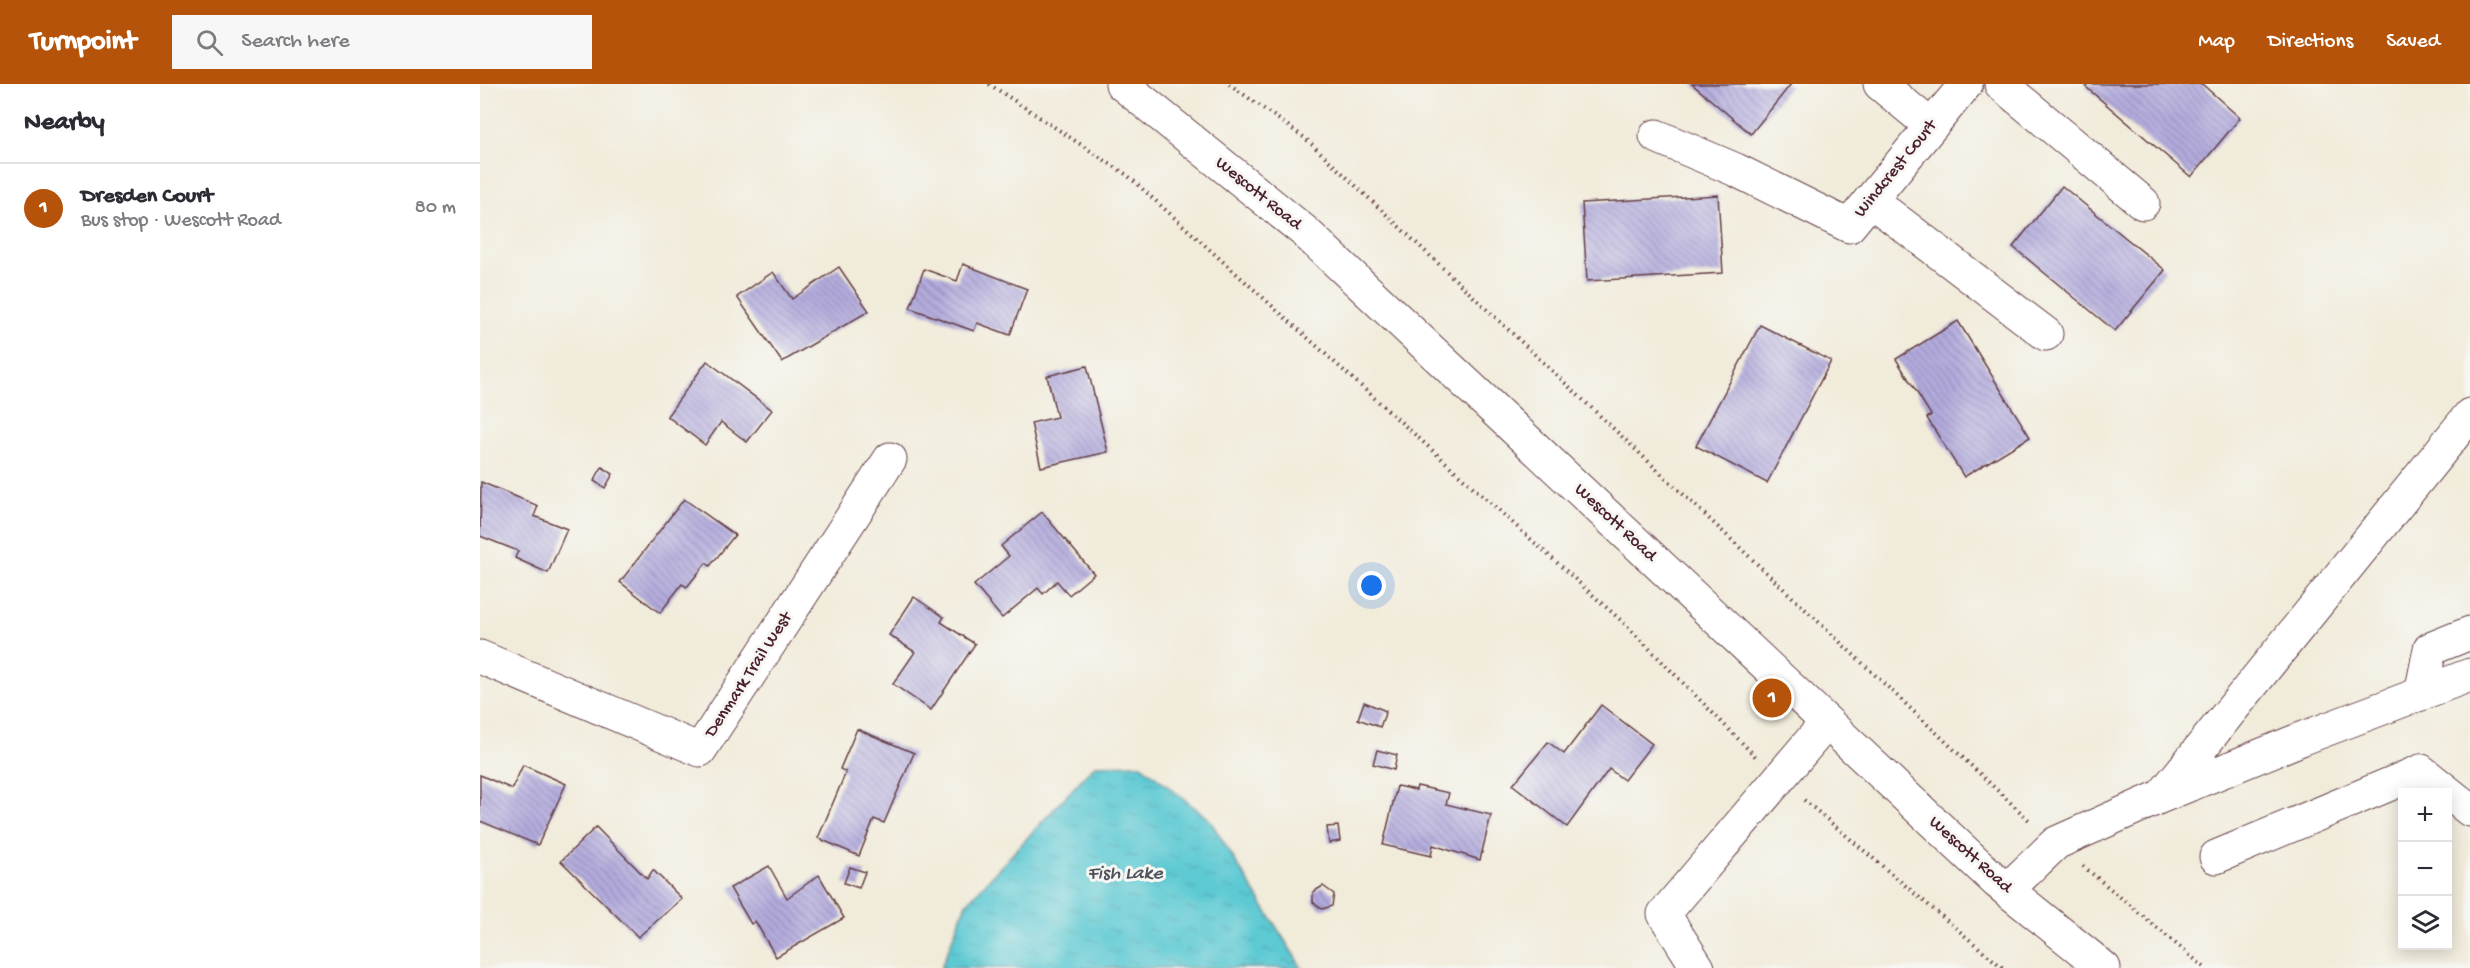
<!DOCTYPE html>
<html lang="en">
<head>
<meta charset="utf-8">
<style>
	:root { --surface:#fff; --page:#f7f7f7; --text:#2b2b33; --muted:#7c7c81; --line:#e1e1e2; --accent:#b45309 }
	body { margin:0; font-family:"Gochi Hand",sans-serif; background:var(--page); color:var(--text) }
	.controls { position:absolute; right:18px; bottom:18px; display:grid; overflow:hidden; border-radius:0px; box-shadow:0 3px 15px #0003 }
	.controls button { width:54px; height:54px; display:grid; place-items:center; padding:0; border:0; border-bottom:2px solid var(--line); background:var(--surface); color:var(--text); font:30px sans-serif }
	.you { position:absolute; left:892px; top:502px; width:21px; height:21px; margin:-15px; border:4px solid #fff; border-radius:50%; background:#1a73e8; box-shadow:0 0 0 9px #1a73e833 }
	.badge { display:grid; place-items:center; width:39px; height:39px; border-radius:50%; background:var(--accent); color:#fff; font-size:20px; font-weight:700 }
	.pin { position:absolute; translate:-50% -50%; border:3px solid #fff; box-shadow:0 2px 6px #0006 }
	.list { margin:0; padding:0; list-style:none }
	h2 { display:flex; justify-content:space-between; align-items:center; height:78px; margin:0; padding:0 24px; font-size:26px }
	h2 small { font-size:20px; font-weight:400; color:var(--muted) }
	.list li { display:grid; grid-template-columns:39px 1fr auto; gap:18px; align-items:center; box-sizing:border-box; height:90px; padding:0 24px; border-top:2px solid var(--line) }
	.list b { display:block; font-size:22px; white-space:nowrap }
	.list p { margin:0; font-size:20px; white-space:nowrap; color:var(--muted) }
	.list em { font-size:20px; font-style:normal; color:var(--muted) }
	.icon { flex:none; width:33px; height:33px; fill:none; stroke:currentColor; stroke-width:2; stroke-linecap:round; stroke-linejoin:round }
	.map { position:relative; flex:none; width:1990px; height:884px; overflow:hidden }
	header { display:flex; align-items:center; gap:36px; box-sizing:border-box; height:84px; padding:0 30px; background:var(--accent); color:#fff }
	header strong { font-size:28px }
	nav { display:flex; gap:33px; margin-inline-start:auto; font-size:21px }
	.search { width:420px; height:54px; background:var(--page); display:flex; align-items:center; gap:15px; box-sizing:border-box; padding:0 21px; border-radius:0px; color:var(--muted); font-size:22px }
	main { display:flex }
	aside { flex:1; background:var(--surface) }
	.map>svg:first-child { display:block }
</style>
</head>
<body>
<header>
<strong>Turnpoint</strong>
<div class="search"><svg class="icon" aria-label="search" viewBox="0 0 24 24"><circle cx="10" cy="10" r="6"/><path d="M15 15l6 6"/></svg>Search here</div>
<nav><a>Map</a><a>Directions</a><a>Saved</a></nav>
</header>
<main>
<aside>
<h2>Nearby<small></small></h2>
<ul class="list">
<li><span class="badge">1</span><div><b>Dresden Court</b><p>Bus stop · Wescott Road</p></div><em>80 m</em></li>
</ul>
</aside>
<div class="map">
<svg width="1990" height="884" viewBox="0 0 1990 884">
	<defs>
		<pattern id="water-ripples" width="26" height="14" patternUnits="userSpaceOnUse" patternTransform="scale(1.5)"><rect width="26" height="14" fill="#5cc9d3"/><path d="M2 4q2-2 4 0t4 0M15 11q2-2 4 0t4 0" fill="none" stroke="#52acb5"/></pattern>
		<pattern id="building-back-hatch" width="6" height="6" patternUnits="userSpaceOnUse" patternTransform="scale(1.5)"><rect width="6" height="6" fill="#b3acde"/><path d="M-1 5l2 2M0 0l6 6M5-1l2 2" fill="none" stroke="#948bb4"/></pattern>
	</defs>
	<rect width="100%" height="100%" fill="#f6f6f2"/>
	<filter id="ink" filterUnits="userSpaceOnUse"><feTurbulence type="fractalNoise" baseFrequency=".0167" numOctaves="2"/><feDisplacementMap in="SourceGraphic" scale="12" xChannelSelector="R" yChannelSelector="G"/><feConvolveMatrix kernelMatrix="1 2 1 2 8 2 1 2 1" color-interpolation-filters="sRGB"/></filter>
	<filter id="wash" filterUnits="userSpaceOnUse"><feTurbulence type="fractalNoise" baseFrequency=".008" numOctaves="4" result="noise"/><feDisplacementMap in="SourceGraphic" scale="24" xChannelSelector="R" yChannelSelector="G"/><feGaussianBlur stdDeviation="1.35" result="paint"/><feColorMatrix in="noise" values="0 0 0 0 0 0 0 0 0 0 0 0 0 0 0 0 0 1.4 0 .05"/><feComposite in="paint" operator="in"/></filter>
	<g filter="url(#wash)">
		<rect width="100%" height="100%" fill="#f1ebda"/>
		<!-- water -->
		<path fill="url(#water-ripples)" stroke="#53747f" stroke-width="1.5" d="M660,680L729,735L822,884H461L486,820L615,681Z"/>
		<g id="blocks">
			<!-- building -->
			<g fill="url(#building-back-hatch)">
				<path d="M1212,0H1311L1271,50Z"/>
				<path d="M1608,0H1722L1760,34L1711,93L1606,3Z"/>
				<path d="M1582,102L1685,186L1635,247L1533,163Z"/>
				<path d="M1238,111L1243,189L1107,197L1102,119Z"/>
				<path d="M483,180L547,205L530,251L497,239L494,247L430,224L444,185L477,197Z"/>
				<path d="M359,183L389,227L302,278L257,213L293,188L312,215Z"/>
				<path d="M1478,237L1550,353L1484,393L1447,334L1451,331L1416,275Z"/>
				<path d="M1280,241L1351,277L1287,399L1216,362Z"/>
				<path d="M227,277L292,326L267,358L241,338L225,361L187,332Z"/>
				<path d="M607,282L628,368L561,383L551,339L577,333L567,292Z"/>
				<path d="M122,383L133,390L125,404L114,397Z"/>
				<path d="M1,398L58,422L54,432L87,445L68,489L35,474L38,467L0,452Z"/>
				<path d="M204,415L255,451L230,482L226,479L207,503L202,500L180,529L140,498Z"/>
				<path d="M562,428L614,490L589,511L577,497L563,510L558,504L522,534L494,501L529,472L521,462Z"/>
				<path d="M434,513L464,533L461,538L495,560L451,626L413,600L435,568L409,551Z"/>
				<path d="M884,618L906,627L900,643L878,635Z"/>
				<path d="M1121,621L1172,660L1144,696L1129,685L1087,743L1033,701L1068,658L1084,670Z"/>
				<path d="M377,645L434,669L404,739L394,735L379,772L338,754L366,688L360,685Z"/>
				<path d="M897,666L917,671L914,686L893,680Z"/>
				<path d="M43,681L86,700L58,761L0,737V691L32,705Z"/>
				<path d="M917,702L936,706L937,702L969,709L966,720L1011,731L1000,776L953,761L951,772L903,761Z"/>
				<path d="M858,742L860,757L849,759L847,743Z"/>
				<path d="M116,743L167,795L173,786L202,815L158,853L81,777Z"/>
				<path d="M289,782L307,814L339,791L364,834L296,873L275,837L271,840L250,804Z"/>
				<path d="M370,783L385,788L379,804L364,799Z"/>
				<path d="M843,802L854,810L852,822L842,825L833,818V808Z"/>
			</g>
		</g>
	</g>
	<g filter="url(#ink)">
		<use href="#blocks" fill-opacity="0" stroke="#633e45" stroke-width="1.5"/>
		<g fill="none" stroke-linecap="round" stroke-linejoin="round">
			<defs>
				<g id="minor">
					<path d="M642,0L824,147L1517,798L1624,884"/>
					<path d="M1400,0L1451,42"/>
					<path d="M1521,0L1663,119"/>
					<path d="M1176,52L1256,86L1369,142L1486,0"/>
					<path d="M1390,116L1566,250"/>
					<path d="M0,573L220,666L410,375"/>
					<path d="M1941,610L1950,565L1990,549"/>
					<path d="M1685,708L1990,331"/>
					<path d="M1736,773L1941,687L1990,726"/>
					<path d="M1527,806L1576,759L1682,712L1821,655L1990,591"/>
					<path d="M1218,884L1184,830L1347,638"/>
				</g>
			</defs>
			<!-- minor casing -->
			<use href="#minor" stroke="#633e45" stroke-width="35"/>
			<!-- path -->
			<g stroke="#633e45" stroke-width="4" stroke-dasharray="1.5 4.5" stroke-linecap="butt">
				<path d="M509,0L647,91L1146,541L1276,673"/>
				<path d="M749,0L825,54L1551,738"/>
				<path d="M1324,716L1523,884"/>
				<path d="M1603,782L1725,884"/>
			</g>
			<!-- minor -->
			<use href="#minor" stroke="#fff" stroke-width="33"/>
		</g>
	</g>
	<g text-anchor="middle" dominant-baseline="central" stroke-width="6" stroke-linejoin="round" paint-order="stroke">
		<!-- street labels -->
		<g font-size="18" fill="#4a1f2b" stroke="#f6f6f2">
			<text transform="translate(1416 85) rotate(-51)">Windcrest Court</text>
			<text transform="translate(778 110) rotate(39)">Wescott Road</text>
			<text transform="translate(1135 439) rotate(43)">Wescott Road</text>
			<text transform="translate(269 591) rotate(-57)">Denmark Trail West</text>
			<text transform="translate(1490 771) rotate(42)">Wescott Road</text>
		</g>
		<!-- water labels -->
		<g font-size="20" font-style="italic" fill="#4f525d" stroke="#f6f6f2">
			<text x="645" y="790">Fish Lake</text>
		</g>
	</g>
</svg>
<div class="controls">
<button>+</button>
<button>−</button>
<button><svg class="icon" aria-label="layers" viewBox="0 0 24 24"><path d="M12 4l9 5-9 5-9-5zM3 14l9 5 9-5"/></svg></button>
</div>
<div class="you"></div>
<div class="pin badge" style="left:1292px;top:614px">1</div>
</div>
</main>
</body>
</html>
